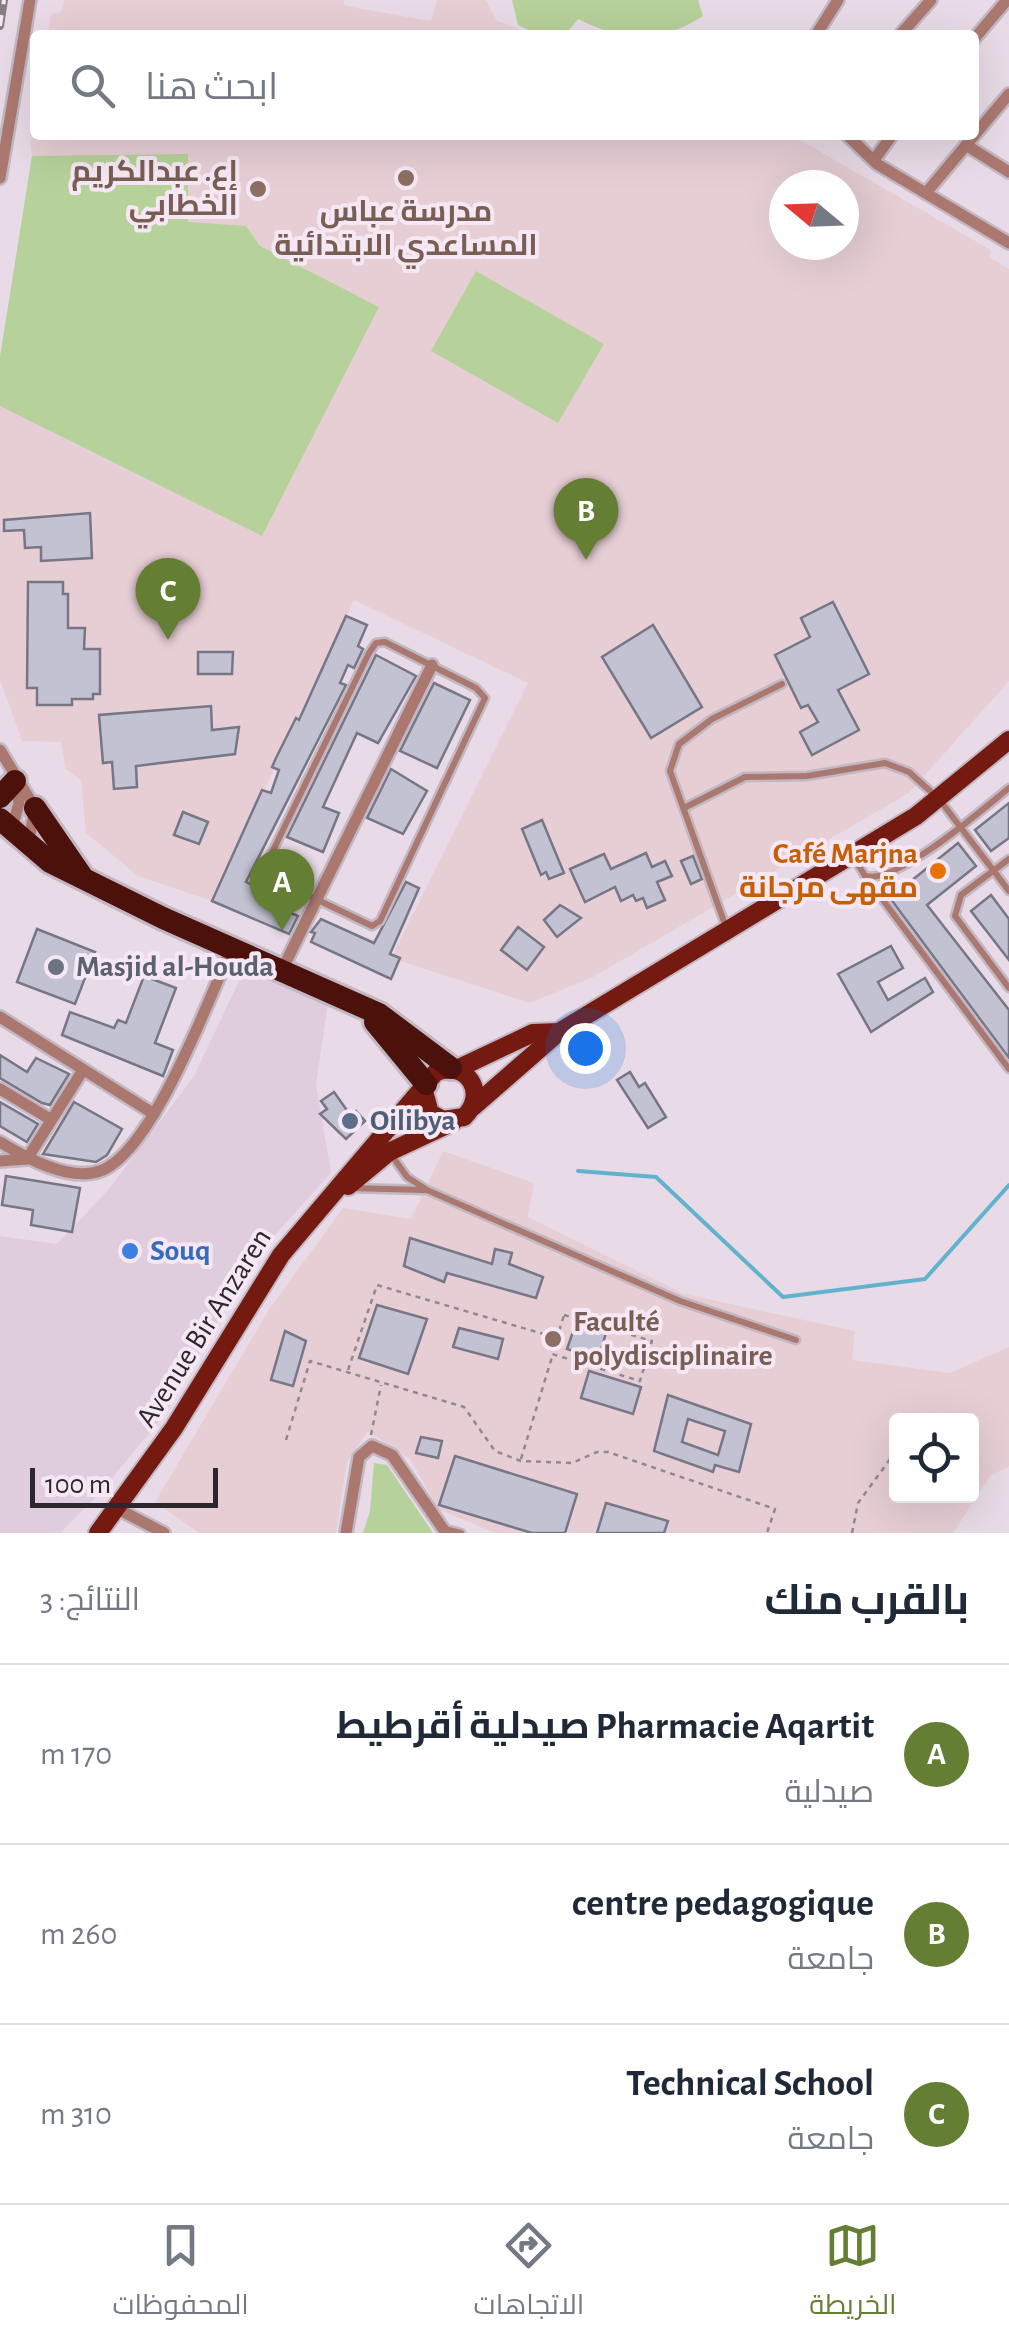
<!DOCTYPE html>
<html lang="ar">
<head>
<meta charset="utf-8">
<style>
	:root { --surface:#fff; --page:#f2f2f3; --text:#1f2937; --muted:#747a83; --line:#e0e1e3; --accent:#647f33 }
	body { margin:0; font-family:"Alegreya Sans",Cairo,sans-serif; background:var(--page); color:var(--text); direction:rtl }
	.controls { position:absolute; right:30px; bottom:30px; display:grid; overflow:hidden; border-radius:10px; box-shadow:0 10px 40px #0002 }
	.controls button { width:90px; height:90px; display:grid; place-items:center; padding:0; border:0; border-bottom:2px solid var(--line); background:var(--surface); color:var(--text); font:50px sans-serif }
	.compass { position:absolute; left:769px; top:170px; width:90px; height:90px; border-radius:50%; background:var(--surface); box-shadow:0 10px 40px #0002; rotate:289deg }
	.scale { position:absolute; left:30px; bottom:25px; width:188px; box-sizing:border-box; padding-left:10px; border:5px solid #2c272c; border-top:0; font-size:28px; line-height:35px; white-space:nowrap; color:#2c272c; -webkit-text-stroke:8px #f5e8f4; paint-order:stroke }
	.you { position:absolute; left:585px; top:1048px; width:35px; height:35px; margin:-25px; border:8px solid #fff; border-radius:50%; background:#1a73e8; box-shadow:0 0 0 15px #1a73e833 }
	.badge { display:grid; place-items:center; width:65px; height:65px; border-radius:50%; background:var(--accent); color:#fff; font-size:32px; font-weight:700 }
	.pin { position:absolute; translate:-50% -82px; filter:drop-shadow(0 2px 5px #0008) }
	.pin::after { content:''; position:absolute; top:52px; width:35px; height:30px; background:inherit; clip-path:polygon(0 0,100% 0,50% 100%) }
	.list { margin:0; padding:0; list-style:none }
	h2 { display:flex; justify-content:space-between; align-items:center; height:130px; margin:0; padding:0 40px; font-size:42px }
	h2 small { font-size:32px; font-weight:400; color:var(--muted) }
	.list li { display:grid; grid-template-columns:65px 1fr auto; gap:30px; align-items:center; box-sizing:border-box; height:180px; padding:0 40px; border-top:2px solid var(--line) }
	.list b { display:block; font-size:38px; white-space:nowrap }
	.list p { margin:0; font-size:32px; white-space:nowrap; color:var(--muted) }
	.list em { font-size:32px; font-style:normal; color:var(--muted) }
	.icon { flex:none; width:55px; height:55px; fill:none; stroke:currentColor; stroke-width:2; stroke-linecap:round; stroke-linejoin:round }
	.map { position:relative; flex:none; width:1009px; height:1533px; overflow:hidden; direction:ltr }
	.search { position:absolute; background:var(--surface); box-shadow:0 10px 40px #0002; left:30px; right:30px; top:30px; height:110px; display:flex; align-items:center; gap:25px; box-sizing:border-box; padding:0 35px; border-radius:10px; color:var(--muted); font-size:38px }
	.sheet { height:670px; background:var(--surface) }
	nav { display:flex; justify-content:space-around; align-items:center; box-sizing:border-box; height:140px; border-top:2px solid var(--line); background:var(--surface); font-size:28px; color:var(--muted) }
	nav a { display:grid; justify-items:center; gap:5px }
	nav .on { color:var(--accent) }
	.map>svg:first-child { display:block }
</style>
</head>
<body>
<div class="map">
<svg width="1009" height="1533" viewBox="0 0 1009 1533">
	<rect width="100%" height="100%" fill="#e8dbe7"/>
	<!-- built -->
	<path fill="#dfcddd" d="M249,960L328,1003L316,1085L331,1173L254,1258L165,1414L99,1494L60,1533H0V1236L57,1244L108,1190L194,1076Z"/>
	<!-- education -->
	<g fill="#e7ced5" fill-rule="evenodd">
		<path d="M64,0H344V5L362,9L431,21L437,0H486L497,21L533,35H48L51,14L61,12Z"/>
		<path d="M42,135H791L826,155L991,250L990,257L1009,269V681L909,793L593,977L530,1003L391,958L528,683L354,600L212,901L138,876L86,833L81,780L66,769L61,742L22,741L0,680V357L32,156L30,140ZM784,185H844V245H784Z"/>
		<path d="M443,1151L534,1183L528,1217L684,1294L855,1331L852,1360L950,1373L1009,1347V1466L990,1476L953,1533H495L438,1509L411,1460L368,1431L347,1461L336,1533H199L155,1502L270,1308L343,1208L411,1219ZM896,1420H972V1496H896Z"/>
	</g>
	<!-- green -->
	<g fill="#b7d19a">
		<path d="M512,0H698L703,16C659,44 624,42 578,19L565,35H539L518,25Z"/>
		<path d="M188,154V222L246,226L260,246L379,307L262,536L0,406V357L32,156Z"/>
		<path d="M476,271L604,344L558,423L431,351Z"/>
		<path d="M374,1463L387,1465L433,1533H363L370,1511Z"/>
	</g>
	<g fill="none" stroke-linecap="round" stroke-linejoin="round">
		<!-- stream -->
		<path stroke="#61b3cd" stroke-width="4" d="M578,1171L656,1177L783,1297L925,1279L1009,1185"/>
	</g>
	<!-- building -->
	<g fill="#c2c2d2" stroke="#767685" stroke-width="2.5" fill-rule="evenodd">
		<path d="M90,513L92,558L41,561V547L25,548L24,530L4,531V520Z"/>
		<path d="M28,582H63V594H68V628H85L84,649H100V694H93V699H72V705H37V688H27Z"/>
		<path d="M833,602L869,674L838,690L859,730L812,755L800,732L818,722L808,705L801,708L775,655L810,637L801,618Z"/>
		<path d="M346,616L367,625L358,646L363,649L354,668L348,665L340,683L346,685L246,882L283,898L279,908L298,916L289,934L212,901L262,790L271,793L279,770L272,767L276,758L296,718L299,720Z"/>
		<path d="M653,625L702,707L651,738L602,657Z"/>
		<path d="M198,652H233L232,674H198Z"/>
		<path d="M376,655L416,676L378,743L357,733L323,807L339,813L323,852L287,837Z"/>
		<path d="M434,683L470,700L437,768L400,751Z"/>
		<path d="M211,706L212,730L239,727L235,754L136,766L137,787L114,789L112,762L103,763L99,715Z"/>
		<path d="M391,769L427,791L403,834L367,818Z"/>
		<path d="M1009,803V838L991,851L975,830Z"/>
		<path d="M183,812L208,822L199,844L174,835Z"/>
		<path d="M542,820L564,873L549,879L546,872L541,875L522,829Z"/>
		<path d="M958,843L976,866L927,905L1009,1010V1058L890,898Z"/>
		<path d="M646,853L652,867L665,861L672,876L657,882L665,900L647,908L643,898L636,901L633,895L621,901L615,887L585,902L570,869L604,854L611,869Z"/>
		<path d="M693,856L702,879L691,884L681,861Z"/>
		<path d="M406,882L419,888L390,954L400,958L391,979L311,942L315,933L311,932L321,919L374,943Z"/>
		<path d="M991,895L1009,919V960L971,911Z"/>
		<path d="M560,905L581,918L557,937L544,920Z"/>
		<path d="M518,927L544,947L527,970L501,950Z"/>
		<path d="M37,929L95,952L75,1004L17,982Z"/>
		<path d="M891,946L903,968L878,982L888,1000L925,978L933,992L871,1032L838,974Z"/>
		<path d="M144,976L176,988L155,1043L173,1050L163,1076L62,1035L70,1012L114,1028L118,1020L126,1023Z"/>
		<path d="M0,1055L27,1072L36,1058L69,1074L50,1105L42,1103L0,1078Z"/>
		<path d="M630,1072L639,1087L645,1083L666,1117L648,1128L617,1080Z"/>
		<path d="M334,1092L351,1116L356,1111L365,1121L346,1139L320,1114L327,1109L321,1101Z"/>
		<path d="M0,1102L38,1124L27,1142L0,1126Z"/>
		<path d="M74,1102L122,1129L107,1155L96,1162L43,1154Z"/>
		<path d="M6,1176L80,1188L72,1232L31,1225L33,1210L2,1205Z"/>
		<path d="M410,1238L492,1264L495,1249L512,1253L509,1264L543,1277L536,1298L447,1273L444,1282L404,1266Z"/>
		<path d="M377,1305L427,1319L408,1374L359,1358Z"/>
		<path d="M576,1323L606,1333L598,1359L567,1349Z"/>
		<path d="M459,1328L503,1339L498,1359L453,1347Z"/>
		<path d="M285,1331L306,1341L293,1386L271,1380Z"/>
		<path d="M589,1371L641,1387L633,1414L581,1398Z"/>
		<path d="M668,1395L751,1424L739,1472L715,1465L713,1472L654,1451ZM688,1419L725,1431L718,1455L682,1442Z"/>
		<path d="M421,1437L442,1441L438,1458L416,1453Z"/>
		<path d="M455,1456L577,1494L565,1533H532L439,1505Z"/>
		<path d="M606,1503L668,1521L664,1533H597Z"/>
	</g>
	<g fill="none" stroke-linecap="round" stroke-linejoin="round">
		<defs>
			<g id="lane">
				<path d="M385,642L476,688L485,698L380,921L372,926L268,876L264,869L369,653L376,643Z"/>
				<path d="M684,808L745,777L807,776L885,763L909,772L939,799L1009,891"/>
				<path d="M853,856L865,876C896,885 983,809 1009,788"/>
				<path d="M1009,859L961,895L955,916L1009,988"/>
				<path d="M865,876L1009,1069"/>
				<path d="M727,930L670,771L679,744L712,719L782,684"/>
				<path d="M390,1153L407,1177L427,1190L680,1301L796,1340"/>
				<path d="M351,1188L424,1190"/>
				<path d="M445,1529L461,1533"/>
			</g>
			<g id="street">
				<path d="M816,35L838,0"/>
				<path d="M900,35L931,0"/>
				<path d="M974,39L1007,0"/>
				<path d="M847,135L877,164L1009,243"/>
				<path d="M966,145L1009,172"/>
				<path d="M874,160L892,135"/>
				<path d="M0,178L30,0"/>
				<path d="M926,193L1009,94"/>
				<path d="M0,750L35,808L28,845"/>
				<path d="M11,832L19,803L15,783"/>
				<path d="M281,972L432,665"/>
				<path d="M0,1017L154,1114"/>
				<path d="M0,1089L50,1119"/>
				<path d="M0,1142C26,1158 69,1182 100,1171C152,1153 209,999 231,949"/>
				<path d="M27,1159L83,1070"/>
				<path d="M0,1161L27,1159"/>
				<path d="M118,1509L164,1533"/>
				<path d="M346,1533L359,1457L372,1446L392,1455L446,1533"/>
			</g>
			<g id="primary">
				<path d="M457,1069L533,1033L559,1032"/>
				<path d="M473,1107L559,1032L916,816L1009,740"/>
				<path d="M348,1186L389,1152L453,1122"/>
				<path d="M98,1533L174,1428L281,1255L436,1072C468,1060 488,1094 464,1117L443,1120L430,1113L424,1091"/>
			</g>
			<g id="highway">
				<path d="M0,797L15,781"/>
				<path d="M35,808L81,875"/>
				<path d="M0,819L50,862L163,918L379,1014L451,1068"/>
				<path d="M375,1022L426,1084"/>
			</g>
		</defs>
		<!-- lane casing -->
		<use href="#lane" stroke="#c2b7c2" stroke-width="11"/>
		<!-- street casing -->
		<use href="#street" stroke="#c2b7c2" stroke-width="16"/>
		<!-- primary casing -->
		<use href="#primary" stroke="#c2b7c2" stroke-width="22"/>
		<!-- highway casing -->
		<use href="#highway" stroke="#c2b7c2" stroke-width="28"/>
		<!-- path -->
		<g stroke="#918890" stroke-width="2.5" stroke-dasharray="5 5" stroke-linecap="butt">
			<path d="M564,1315L652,1341L640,1381L552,1354Z"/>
			<path d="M348,1370L377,1285L557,1338"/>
			<path d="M371,1435L381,1385"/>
			<path d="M286,1440L310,1361L464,1407L495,1451L521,1461L572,1463L597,1452H608L775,1509L767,1533"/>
			<path d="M521,1459L552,1357"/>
			<path d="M852,1533L858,1503L896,1451"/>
		</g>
		<!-- lane -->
		<use href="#lane" stroke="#ab786f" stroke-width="6"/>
		<!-- street -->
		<use href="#street" stroke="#ab786f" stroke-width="11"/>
		<!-- primary -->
		<use href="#primary" stroke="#741a11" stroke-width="18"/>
		<!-- highway -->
		<use href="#highway" stroke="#4b110a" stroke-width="22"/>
		<defs>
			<path id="rail" d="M0,26L4,0"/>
		</defs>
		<!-- rail casing -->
		<use href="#rail" stroke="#857c84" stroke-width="8"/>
		<!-- rail -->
		<use href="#rail" stroke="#f5e8f4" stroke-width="4" stroke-dasharray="11" stroke-linecap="butt"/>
	</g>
	<!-- markers -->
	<g fill="#8d6e63" stroke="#f5e8f4" stroke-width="4">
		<circle cx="406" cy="178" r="10"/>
		<circle cx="258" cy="189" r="10"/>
		<circle cx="553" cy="1339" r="10"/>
	</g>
	<circle fill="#e8710a" stroke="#f5e8f4" stroke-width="4" cx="938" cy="871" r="10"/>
	<circle fill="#6b7280" stroke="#f5e8f4" stroke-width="4" cx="56" cy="967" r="10"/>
	<circle fill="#5c6f8a" stroke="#f5e8f4" stroke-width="4" cx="350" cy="1121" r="10"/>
	<circle fill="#3f7fe0" stroke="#f5e8f4" stroke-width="4" cx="130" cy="1251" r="10"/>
	<g text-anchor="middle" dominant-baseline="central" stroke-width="8" stroke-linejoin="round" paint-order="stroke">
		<!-- education labels -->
		<g font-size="30" font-weight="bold" fill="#785e54" stroke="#f5e8f4" text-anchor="end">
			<text x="238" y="172">إع. عبدالكريم<tspan x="238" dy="34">الخطابي</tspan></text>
			<text x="406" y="212" text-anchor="middle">مدرسة عباس<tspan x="406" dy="34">المساعدي الابتدائية</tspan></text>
			<text x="573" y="1322" text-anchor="start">Faculté<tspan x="573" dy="34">polydisciplinaire</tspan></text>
		</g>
		<!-- food labels -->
		<g font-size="30" font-weight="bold" fill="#c56008" stroke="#f5e8f4" text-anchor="end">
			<text x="918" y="854">Café Marjna<tspan x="918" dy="34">مقهى مرجانة</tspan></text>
		</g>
		<!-- worship labels -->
		<g font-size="30" font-weight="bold" fill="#5b616d" stroke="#f5e8f4" text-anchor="start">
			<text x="76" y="967">Masjid al-Houda</text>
		</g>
		<!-- service labels -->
		<g font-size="30" font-weight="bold" fill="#4e5e75" stroke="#f5e8f4" text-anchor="start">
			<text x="370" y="1121">Oilibya</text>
		</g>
		<!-- shop labels -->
		<g font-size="30" font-weight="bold" fill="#366cbe" stroke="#f5e8f4" text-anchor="start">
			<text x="150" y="1251">Souq</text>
		</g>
		<!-- street labels -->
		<g font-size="30" fill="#2c272c" stroke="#f5e8f4">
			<text transform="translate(204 1328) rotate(-58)">Avenue Bir Anzaren</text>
		</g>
	</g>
</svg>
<div class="controls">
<button><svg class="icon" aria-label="locate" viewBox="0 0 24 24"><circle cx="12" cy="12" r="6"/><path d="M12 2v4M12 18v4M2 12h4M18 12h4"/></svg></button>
</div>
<svg class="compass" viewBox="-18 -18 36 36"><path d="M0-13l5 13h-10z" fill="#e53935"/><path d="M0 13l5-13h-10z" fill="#747a83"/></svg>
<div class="scale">100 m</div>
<div class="you"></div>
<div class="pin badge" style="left:282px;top:931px">A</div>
<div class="pin badge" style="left:586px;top:560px">B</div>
<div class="pin badge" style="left:168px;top:640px">C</div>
<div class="search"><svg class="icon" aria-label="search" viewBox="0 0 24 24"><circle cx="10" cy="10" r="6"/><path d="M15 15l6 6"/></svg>ابحث هنا</div>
</div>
<section class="sheet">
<h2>بالقرب منك<small>النتائج: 3</small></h2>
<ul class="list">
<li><span class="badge">A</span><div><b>Pharmacie Aqartit صيدلية أقرطيط</b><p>صيدلية</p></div><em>170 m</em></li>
<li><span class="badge">B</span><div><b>centre pedagogique</b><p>جامعة</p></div><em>260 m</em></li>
<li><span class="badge">C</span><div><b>Technical School</b><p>جامعة</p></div><em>310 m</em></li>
</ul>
</section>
<nav>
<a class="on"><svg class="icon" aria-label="map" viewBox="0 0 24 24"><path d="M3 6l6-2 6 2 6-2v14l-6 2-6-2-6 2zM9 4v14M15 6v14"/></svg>الخريطة</a>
<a><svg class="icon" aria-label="directions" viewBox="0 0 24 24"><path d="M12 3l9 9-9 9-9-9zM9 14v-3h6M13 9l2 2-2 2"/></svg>الاتجاهات</a>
<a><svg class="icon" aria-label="saved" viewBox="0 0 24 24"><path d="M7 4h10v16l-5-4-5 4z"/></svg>المحفوظات</a>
</nav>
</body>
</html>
